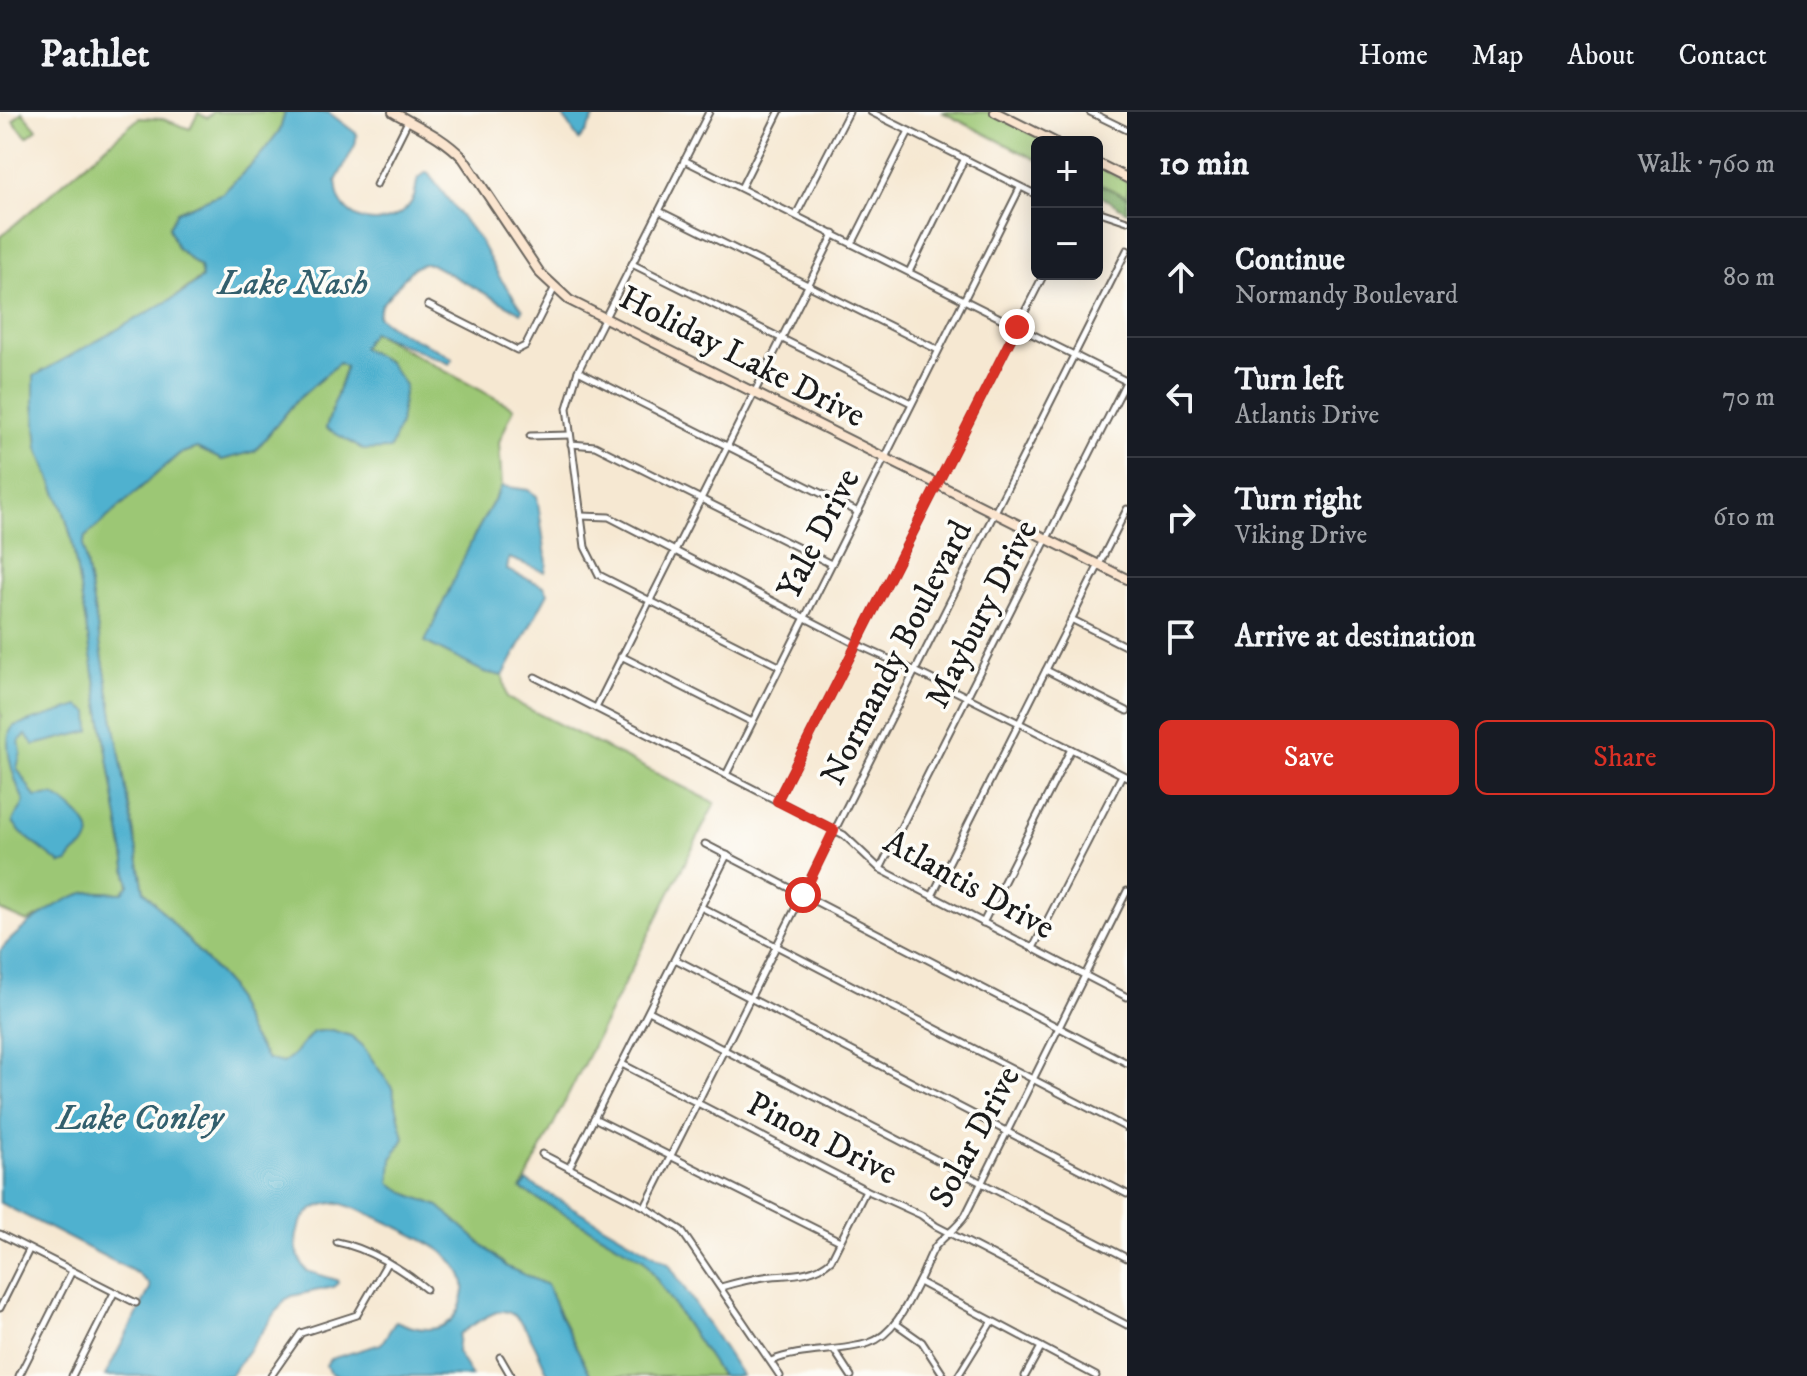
<!DOCTYPE html>
<html lang="en">
<head>
<meta charset="utf-8">
<style>
	:root { --surface:#171b24; --page:#242831; --text:#f1f3f6; --muted:#9ea1a6; --line:#363941; --accent:#d93025 }
	body { margin:0; font-family:"IM FELL DW Pica",serif; background:var(--page); color:var(--text) }
	.controls { position:absolute; right:24px; top:24px; display:grid; overflow:hidden; border-radius:12px; box-shadow:0 4px 20px #0003 }
	.controls button { width:72px; height:72px; display:grid; place-items:center; padding:0; border:0; border-bottom:2px solid var(--line); background:var(--surface); color:var(--text); font:40px sans-serif }
	.stop { position:absolute; width:24px; height:24px; margin:-18px; border:6px solid #d93025; border-radius:50%; background:#fff }
	.stop.end { background:#d93025; border-color:#fff; box-shadow:0 2px 8px #0008 }
	.list { margin:0; padding:0; list-style:none }
	h2 { display:flex; justify-content:space-between; align-items:center; height:104px; margin:0; padding:0 32px; font-size:34px }
	h2 small { font-size:26px; font-weight:400; color:var(--muted) }
	.list li { display:grid; grid-template-columns:52px 1fr auto; gap:24px; align-items:center; box-sizing:border-box; height:120px; padding:0 32px; border-top:2px solid var(--line) }
	.list b { display:block; font-size:30px; white-space:nowrap }
	.list p { margin:0; font-size:26px; white-space:nowrap; color:var(--muted) }
	.list em { font-size:26px; font-style:normal; color:var(--muted) }
	.actions { display:flex; gap:16px; padding:24px 32px }
	.actions a { flex:1; padding:18px 0; border:2px solid var(--accent); border-radius:12px; text-align:center; font-size:28px; color:var(--accent) }
	.actions .main { background:var(--accent); color:#fff }
	.icon { flex:none; width:44px; height:44px; fill:none; stroke:currentColor; stroke-width:2; stroke-linecap:round; stroke-linejoin:round }
	.map { position:relative; flex:none; width:1127px; height:1264px; overflow:hidden }
	header { display:flex; align-items:center; gap:48px; box-sizing:border-box; height:112px; padding:0 40px; background:var(--surface); border-bottom:2px solid var(--line) }
	header strong { font-size:38px }
	nav { display:flex; gap:44px; margin-inline-start:auto; font-size:28px }
	main { display:flex }
	aside { flex:1; background:var(--surface) }
	.map>svg:first-child { display:block }
</style>
</head>
<body>
<header>
<strong>Pathlet</strong>
<nav><a>Home</a><a>Map</a><a>About</a><a>Contact</a></nav>
</header>
<main>
<div class="map">
<svg width="1127" height="1264" viewBox="0 0 1127 1264">
	<rect width="100%" height="100%" fill="#fdfcf7"/>
	<filter id="ink" filterUnits="userSpaceOnUse"><feTurbulence type="fractalNoise" baseFrequency=".0125" numOctaves="2"/><feDisplacementMap in="SourceGraphic" scale="16" xChannelSelector="R" yChannelSelector="G"/><feConvolveMatrix kernelMatrix="1 2 1 2 8 2 1 2 1" color-interpolation-filters="sRGB"/></filter>
	<filter id="wash" filterUnits="userSpaceOnUse"><feTurbulence type="fractalNoise" baseFrequency=".006" numOctaves="4" result="noise"/><feDisplacementMap in="SourceGraphic" scale="32" xChannelSelector="R" yChannelSelector="G"/><feGaussianBlur stdDeviation="1.8" result="paint"/><feColorMatrix in="noise" values="0 0 0 0 0 0 0 0 0 0 0 0 0 0 0 0 0 1.4 0 .05"/><feComposite in="paint" operator="in"/></filter>
	<g filter="url(#wash)">
		<rect width="100%" height="100%" fill="#f6e8d2"/>
		<!-- green -->
		<g fill="#9cc774" stroke="#5c7248" stroke-width="2">
			<path d="M22,0L37,17L27,25L13,9Z"/>
			<path d="M213,0H285L280,18L259,45L223,81L177,100L169,115L177,136L200,155L202,165L34,289L38,336L64,400L72,428L129,773L122,781L88,780L27,810L0,798V607L2,604L0,602V125L139,6L163,7L190,17L198,1L207,6Z"/>
			<path d="M942,0H989L1049,30H1037V48Z"/>
			<path d="M1097,54L1127,69V85L1097,71Z"/>
			<path d="M372,220L514,296L499,330L502,374L473,426L484,559L503,564L507,586L715,691L521,1077L644,1148L721,1264H591L557,1197L547,1173L507,1155L439,1094L410,1083L389,1071L392,1047L404,1026L392,976L332,918L313,920L294,942L283,952L267,947L248,919L229,874L144,779L83,435L85,425L179,342L197,336L222,348L255,339L296,289L339,251L346,254L326,316L342,324L388,250L362,236Z"/>
		</g>
		<!-- forest -->
		<path fill="#7dac66" stroke="#4c6441" stroke-width="2" d="M1097,71L1127,85V100L1097,82Z"/>
		<!-- water -->
		<g fill="#50b1cf" stroke="#366676" stroke-width="2">
			<path d="M285,0H328L357,22L355,33L336,69C337,75 337,83 340,88C355,118 401,115 414,85C416,79 416,72 418,66L427,60L480,129L500,166L523,198L521,201L431,152H423L413,156L381,193L378,204C399,224 430,230 453,247L450,252L372,220L362,236L388,250L405,273L400,312L390,337L364,338L326,316L346,255L339,251L296,289L255,339L222,348L197,336L179,342L85,425L83,435L144,779L229,874L248,919L267,947L283,951L294,942L313,920L332,918L351,924L362,933L392,976L404,1026L392,1047L390,1071L410,1083L439,1094L507,1155L547,1173L557,1197L591,1264H549C540,1247 522,1191 497,1200C484,1204 471,1215 459,1222L457,1240L472,1264H337L329,1260L326,1253L330,1247L381,1232L396,1209C429,1224 458,1220 464,1179C466,1164 456,1152 445,1142C433,1131 350,1090 334,1091C298,1093 285,1132 307,1159L337,1168L338,1171L333,1175L292,1184L285,1188L230,1264H105L150,1177L149,1172L137,1161L0,1091V839C16,819 64,783 90,780C100,779 111,781 122,781L129,773L72,428L64,400L38,336L34,289V264L184,180L202,166L200,155L177,136L169,115L177,100L223,81L259,45L280,18Z"/>
			<path d="M560,0H597L586,20L579,28Z"/>
			<path d="M502,374L528,378L537,384L547,451L545,460L509,446L507,458L544,474L548,481L503,564L484,560L425,530L473,426Z"/>
			<path d="M79,594L89,600L90,619L34,633L26,623L19,629L21,640L17,656L35,685L53,683C65,690 101,715 86,732C78,740 76,737 68,750L61,752L21,721L13,710C15,701 23,697 24,689C14,668 0,627 14,614Z"/>
			<path d="M527,1069L668,1151L742,1264H721L644,1148L521,1077Z"/>
		</g>
	</g>
	<g filter="url(#ink)">
		<g fill="none" stroke-linecap="round" stroke-linejoin="round">
			<defs>
				<g id="street">
					<path d="M709,0L578,259L567,296L585,435L599,463L779,554"/>
					<path d="M871,0L1037,83"/>
					<path d="M1090,0L1127,18"/>
					<path d="M684,48L1126,269"/>
					<path d="M376,73L408,9"/>
					<path d="M741,76L779,0"/>
					<path d="M659,99L938,238"/>
					<path d="M1097,99L1127,109"/>
					<path d="M796,103L849,0"/>
					<path d="M852,132L909,19"/>
					<path d="M632,152L911,291"/>
					<path d="M909,160L964,48"/>
					<path d="M428,193L517,238L525,234L554,177"/>
					<path d="M578,259L858,400"/>
					<path d="M530,324L570,323"/>
					<path d="M571,332L595,334L831,452"/>
					<path d="M581,404L609,405L856,532L915,559L1127,665"/>
					<path d="M1071,507L1127,535"/>
					<path d="M621,544L752,610"/>
					<path d="M1046,558L1127,599"/>
					<path d="M535,565L844,723L880,757L1127,885"/>
					<path d="M596,596L834,122"/>
					<path d="M726,663L1020,76"/>
					<path d="M777,689L1044,162"/>
					<path d="M705,732L1127,951"/>
					<path d="M880,757L1127,268"/>
					<path d="M932,784L1127,397"/>
					<path d="M701,795L1127,1016"/>
					<path d="M983,811L1071,637"/>
					<path d="M1033,836L1122,663"/>
					<path d="M675,847L1127,1082"/>
					<path d="M649,899L1127,1146"/>
					<path d="M622,952L866,1078L921,1103L936,1114L1127,1213"/>
					<path d="M594,1006L840,1129"/>
					<path d="M542,1042L645,1095L681,1118L780,1264"/>
					<path d="M569,1056L727,743"/>
					<path d="M645,1095L1127,138"/>
					<path d="M0,1122L136,1191"/>
					<path d="M337,1130C368,1136 402,1157 426,1177"/>
					<path d="M919,1170L1096,1264"/>
					<path d="M721,1175C735,1171 750,1167 764,1165C787,1162 812,1165 831,1148L866,1078"/>
					<path d="M0,1196L29,1138"/>
					<path d="M895,1211L922,1230L944,1264"/>
					<path d="M834,1238L851,1264"/>
					<path d="M500,1245L511,1264"/>
					<path d="M771,1249C802,1236 837,1241 869,1231C894,1223 908,1191 919,1169C925,1159 928,1145 935,1135C944,1124 957,1116 965,1104L1127,779"/>
					<path d="M19,1264L72,1159"/>
					<path d="M72,1264L114,1181"/>
					<path d="M271,1264L301,1221L357,1203L387,1151"/>
					<path d="M958,1264L992,1209"/>
					<path d="M1025,1264L1041,1235"/>
				</g>
				<g id="secondary">
					<path d="M393,0C419,15 443,25 463,46L540,161L569,188L1127,467"/>
					<path d="M995,0L1055,30"/>
					<path d="M1097,51L1127,66"/>
				</g>
			</defs>
			<!-- street casing -->
			<use href="#street" stroke="#68635c" stroke-width="9"/>
			<!-- secondary casing -->
			<use href="#secondary" stroke="#68635c" stroke-width="12"/>
			<!-- street -->
			<use href="#street" stroke="#fff" stroke-width="5"/>
			<!-- secondary -->
			<use href="#secondary" stroke="#fbe5cf" stroke-width="8"/>
		</g>
	</g>
	<g fill="none" stroke-linecap="round" stroke-linejoin="round" filter="url(#ink)">
		<!-- route -->
		<path stroke="#d93025" stroke-width="10" d="M803,783L834,718L777,689L1017,215"/>
	</g>
	<g text-anchor="middle" dominant-baseline="central" stroke-width="7" stroke-linejoin="round" paint-order="stroke">
		<!-- street labels -->
		<g font-size="34" fill="#1c1c1c" stroke="#fdfcf7">
			<text transform="translate(742 245) rotate(27)">Holiday Lake Drive</text>
			<text transform="translate(819 422) rotate(-63)">Yale Drive</text>
			<text transform="translate(982 502) rotate(-63)">Maybury Drive</text>
			<text transform="translate(897 541) rotate(-63)">Normandy Boulevard</text>
			<text transform="translate(969 773) rotate(29)">Atlantis Drive</text>
			<text transform="translate(975 1025) rotate(-62)">Solar Drive</text>
			<text transform="translate(822 1027) rotate(27)">Pinon Drive</text>
		</g>
		<!-- water labels -->
		<g font-size="36" font-style="italic" fill="#335f6d" stroke="#fdfcf7">
			<text x="293" y="171">Lake Nash</text>
			<text x="140" y="1006">Lake Conley</text>
		</g>
	</g>
</svg>
<div class="controls">
<button>+</button>
<button>−</button>
</div>
<div class="stop" style="left:803px;top:783px"></div>
<div class="stop end" style="left:1017px;top:215px"></div>
</div>
<aside>
<h2>10 min<small>Walk · 760 m</small></h2>
<ul class="list">
<li><svg class="icon" aria-label="ahead" viewBox="0 0 24 24"><path d="M12 20V5M6 11l6-6 6 6"/></svg><div><b>Continue</b><p>Normandy Boulevard</p></div><em>80 m</em></li>
<li><svg class="icon" aria-label="left" viewBox="0 0 24 24"><path d="M17 20v-9H6M10 6l-5 5 5 5"/></svg><div><b>Turn left</b><p>Atlantis Drive</p></div><em>70 m</em></li>
<li><svg class="icon" aria-label="right" viewBox="0 0 24 24"><path d="M7 20v-9h11M14 6l5 5-5 5"/></svg><div><b>Turn right</b><p>Viking Drive</p></div><em>610 m</em></li>
<li><svg class="icon" aria-label="arrive" viewBox="0 0 24 24"><path d="M6 21V4h12l-3 4 3 4H6"/></svg><div><b>Arrive at destination</b></div></li>
</ul>
<div class="actions"><a class="main">Save</a><a>Share</a></div>
</aside>
</main>
</body>
</html>
